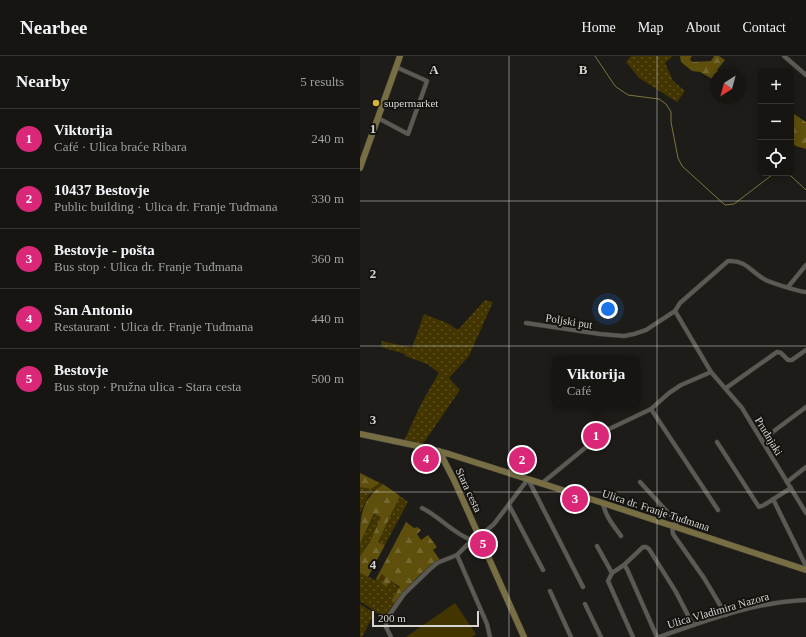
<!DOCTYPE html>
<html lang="en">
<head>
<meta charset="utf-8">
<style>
	:root { --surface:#161512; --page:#1f1e1b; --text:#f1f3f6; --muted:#9e9f9f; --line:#353432; --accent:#db2777 }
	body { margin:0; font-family:"Times New Roman",serif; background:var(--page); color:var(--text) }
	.controls { position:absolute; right:12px; top:12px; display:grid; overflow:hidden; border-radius:6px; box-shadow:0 2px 10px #0003 }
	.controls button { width:36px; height:36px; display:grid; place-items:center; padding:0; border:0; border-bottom:1px solid var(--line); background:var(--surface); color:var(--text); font:20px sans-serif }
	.compass { position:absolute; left:350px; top:12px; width:36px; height:36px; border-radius:50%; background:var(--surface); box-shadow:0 2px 10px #0003; rotate:216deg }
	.scale { position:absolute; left:12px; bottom:10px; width:107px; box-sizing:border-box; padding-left:4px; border:2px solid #d6d5d2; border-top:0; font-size:11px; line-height:14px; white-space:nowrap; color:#d6d5d2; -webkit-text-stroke:3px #14130f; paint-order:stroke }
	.you { position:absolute; left:248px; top:253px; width:14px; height:14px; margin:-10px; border:3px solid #fff; border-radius:50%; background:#1a73e8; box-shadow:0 0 0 6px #1a73e833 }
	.badge { display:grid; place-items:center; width:26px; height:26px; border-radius:50%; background:var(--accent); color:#fff; font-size:13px; font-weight:700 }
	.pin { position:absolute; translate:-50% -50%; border:2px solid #fff; box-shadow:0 1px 4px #0006 }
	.popup { position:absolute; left:192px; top:300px; width:88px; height:52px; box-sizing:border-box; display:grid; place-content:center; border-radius:6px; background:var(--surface); filter:drop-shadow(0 1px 3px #0005); font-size:13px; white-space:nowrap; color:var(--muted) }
	.popup b { font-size:15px; color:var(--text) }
	.popup::after { content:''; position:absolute; left:50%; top:100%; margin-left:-8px; border:8px solid transparent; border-top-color:var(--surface) }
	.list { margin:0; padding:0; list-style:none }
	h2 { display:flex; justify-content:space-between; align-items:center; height:52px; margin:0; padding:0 16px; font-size:17px }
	h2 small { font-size:13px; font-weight:400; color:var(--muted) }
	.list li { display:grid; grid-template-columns:26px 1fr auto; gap:12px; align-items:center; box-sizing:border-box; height:60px; padding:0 16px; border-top:1px solid var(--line) }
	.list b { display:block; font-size:15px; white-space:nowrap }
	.list p { margin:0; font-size:13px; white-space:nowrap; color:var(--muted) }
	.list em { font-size:13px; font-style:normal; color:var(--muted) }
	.icon { flex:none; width:22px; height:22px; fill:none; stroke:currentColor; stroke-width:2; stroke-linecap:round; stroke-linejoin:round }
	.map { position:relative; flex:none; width:446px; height:581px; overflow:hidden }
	header { display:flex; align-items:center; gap:24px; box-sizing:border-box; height:56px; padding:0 20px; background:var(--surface); border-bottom:1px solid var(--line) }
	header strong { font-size:19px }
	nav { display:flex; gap:22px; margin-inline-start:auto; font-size:14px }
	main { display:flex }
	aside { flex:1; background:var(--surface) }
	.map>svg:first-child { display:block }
</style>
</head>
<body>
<header>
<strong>Nearbee</strong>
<nav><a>Home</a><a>Map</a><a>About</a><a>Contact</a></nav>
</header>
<main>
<aside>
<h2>Nearby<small>5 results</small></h2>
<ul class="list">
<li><span class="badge">1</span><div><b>Viktorija</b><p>Café · Ulica braće Ribara</p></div><em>240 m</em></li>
<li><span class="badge">2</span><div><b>10437 Bestovje</b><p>Public building · Ulica dr. Franje Tuđmana</p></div><em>330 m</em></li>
<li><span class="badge">3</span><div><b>Bestovje - pošta</b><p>Bus stop · Ulica dr. Franje Tuđmana</p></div><em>360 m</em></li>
<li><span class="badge">4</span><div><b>San Antonio</b><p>Restaurant · Ulica dr. Franje Tuđmana</p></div><em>440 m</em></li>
<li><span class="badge">5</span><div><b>Bestovje</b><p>Bus stop · Pružna ulica - Stara cesta</p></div><em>500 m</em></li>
</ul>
</aside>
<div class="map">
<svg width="446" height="581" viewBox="0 0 446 581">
	<defs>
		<pattern id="grass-dots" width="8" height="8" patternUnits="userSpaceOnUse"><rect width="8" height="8" fill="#423500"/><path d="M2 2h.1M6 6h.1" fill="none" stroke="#5d5124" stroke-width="1.8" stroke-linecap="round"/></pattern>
		<pattern id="forest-firs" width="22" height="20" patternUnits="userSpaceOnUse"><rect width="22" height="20" fill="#5e4f0d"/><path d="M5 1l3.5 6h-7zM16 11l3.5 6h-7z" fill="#74672f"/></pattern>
	</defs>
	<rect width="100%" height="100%" fill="#1e1c18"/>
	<!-- grass -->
	<g fill="url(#grass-dots)">
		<path d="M271,0H313L305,7L313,25L325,35L317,46L279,22L266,6Z"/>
		<path d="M125,244L133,246L109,300L89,322L100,334L62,389L44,385L62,346L79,317L67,308L45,300V298L21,291L22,285L52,292L64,258L87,267L98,274Z"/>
		<path d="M20,427L23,428L9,439L0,457V430L11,433Z"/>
		<path d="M40,440L48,446L25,489L18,486Z"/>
		<path d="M15,458L22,461L10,486L0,500V488Z"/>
		<path d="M0,517L15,524L16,523L18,524L22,518L25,521L22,528L31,525L40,532L31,545L35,548L27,560H22L0,545Z"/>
		<path d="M0,548L14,557L2,581H0Z"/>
	</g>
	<!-- forest -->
	<g fill="url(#forest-firs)">
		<path d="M320,0H332L330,3L332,6L351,5L354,0H359L365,4L357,14L360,18H356V25L340,16L332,15L321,6Z"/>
		<path d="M431,56L446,66V93L436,90L431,86Z"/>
		<path d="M0,417L20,427L11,433L0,431Z"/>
		<path d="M23,428L40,440L18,486L25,489L8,521L0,517V500L10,486L21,461L14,458L0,488C0,461 0,445 23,428Z"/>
		<path d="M46,466L54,472L57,471L61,474L57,478L61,484L68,479L77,491L73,494L80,504C62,514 47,531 35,548L31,545L40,531L31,525L26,530L22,528L25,521L22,518L18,524L16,523Z"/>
	</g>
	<!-- pitch -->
	<path fill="#423500" d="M95,547L116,578L112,581H46Z"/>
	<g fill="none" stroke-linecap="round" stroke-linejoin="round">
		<!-- stream -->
		<g stroke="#7e7442" stroke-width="1">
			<path d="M235,0L255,30L262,35L268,39L299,43L306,48L311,56V66L318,102L322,110L365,149L374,148L412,119L420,117"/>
			<path d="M423,117L431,120L446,134"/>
		</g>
		<defs>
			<g id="street">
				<path d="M424,0L446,19"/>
				<path d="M18,62L48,78L67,25L36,11"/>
				<path d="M428,231L446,209"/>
				<path d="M166,267L240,278L264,280L274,278L286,274L315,255L320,247L368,205C386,204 390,215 404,223C408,226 440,236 446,236"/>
				<path d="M351,316L382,352L446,457"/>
				<path d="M366,332L417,296L421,297L428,304H432L446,294"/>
				<path d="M291,353L358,454"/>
				<path d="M402,384L446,351"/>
				<path d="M357,386L399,451L404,449L431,432"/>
				<path d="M280,426L312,461L316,467L318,472"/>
				<path d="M427,426L446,411"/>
				<path d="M181,428L247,374L291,353L309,337L321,329L351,316L315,255"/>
				<path d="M413,443L446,510"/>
				<path d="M243,447C245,460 254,470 261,480"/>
				<path d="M149,449L183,514"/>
				<path d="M62,452C79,460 95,479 112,484"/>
				<path d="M312,470L313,478L344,522L366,559"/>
				<path d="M237,490L252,517"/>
				<path d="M97,499L127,568L130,581"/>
				<path d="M264,509L252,517L248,525L273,581"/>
				<path d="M190,535L211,581"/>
				<path d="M225,548L241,581"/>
				<path d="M31,581L26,571V564L44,538L70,513L77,507L97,499L112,484L119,481L134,468L168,423L223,531"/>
				<path d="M297,581L267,513L264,509L283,491H286L289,493L316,536L333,569"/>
				<path d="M299,581C347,564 395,546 446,544"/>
			</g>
			<g id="secondary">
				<path d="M0,112L40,0"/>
				<path d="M0,378L58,390L89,398L243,447L446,514"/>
				<path d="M79,395L94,424L164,581"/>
			</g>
		</defs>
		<!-- street casing -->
		<use href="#street" stroke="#393835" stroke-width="5"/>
		<!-- secondary casing -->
		<use href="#secondary" stroke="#393835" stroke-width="7"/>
		<!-- street -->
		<use href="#street" stroke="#5b5a55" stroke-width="4"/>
		<!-- secondary -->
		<use href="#secondary" stroke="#776e43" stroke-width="6"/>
	</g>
	<!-- grid -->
	<path fill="none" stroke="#d6d5d2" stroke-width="1" stroke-opacity="0.55" d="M149,0V581M297,0V581M0,145H446M0,290H446M0,436H446"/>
	<!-- markers -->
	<circle fill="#d5b535" stroke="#14130f" stroke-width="1.5" cx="16" cy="47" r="4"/>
	<g text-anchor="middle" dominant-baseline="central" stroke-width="4" stroke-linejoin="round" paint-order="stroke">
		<!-- poi labels -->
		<g font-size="11" fill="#d6d5d2" stroke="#14130f" text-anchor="start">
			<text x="24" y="47">supermarket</text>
		</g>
		<!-- street labels -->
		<g font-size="11" fill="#d6d5d2" stroke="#14130f">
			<text transform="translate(209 265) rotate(9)">Poljski put</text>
			<text transform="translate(409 380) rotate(59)">Prudnjaki</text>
			<text transform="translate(109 434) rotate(65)">Stara cesta</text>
			<text transform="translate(296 454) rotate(18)">Ulica dr. Franje Tuđmana</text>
			<text transform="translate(358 554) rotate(-16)">Ulica Vladimira Nazora</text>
		</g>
	</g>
	<g font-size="13" text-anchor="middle" font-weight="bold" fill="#d6d5d2" stroke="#14130f" stroke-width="4" stroke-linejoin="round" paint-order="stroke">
		<text x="74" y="18">A</text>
		<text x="223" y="18">B</text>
		<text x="13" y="77">1</text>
		<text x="13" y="222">2</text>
		<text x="13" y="368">3</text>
		<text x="13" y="513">4</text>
	</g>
</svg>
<div class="controls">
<button>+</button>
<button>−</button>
<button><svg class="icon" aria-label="locate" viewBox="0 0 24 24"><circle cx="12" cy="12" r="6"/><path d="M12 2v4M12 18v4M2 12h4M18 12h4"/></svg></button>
</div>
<svg class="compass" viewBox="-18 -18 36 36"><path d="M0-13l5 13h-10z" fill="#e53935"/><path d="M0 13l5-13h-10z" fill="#9e9f9f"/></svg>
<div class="scale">200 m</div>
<div class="you"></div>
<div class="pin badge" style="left:236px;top:380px">1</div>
<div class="popup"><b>Viktorija</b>Café</div>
<div class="pin badge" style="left:162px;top:404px">2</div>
<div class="pin badge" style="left:215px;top:443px">3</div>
<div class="pin badge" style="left:66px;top:403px">4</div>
<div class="pin badge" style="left:123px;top:488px">5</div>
</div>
</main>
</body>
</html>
